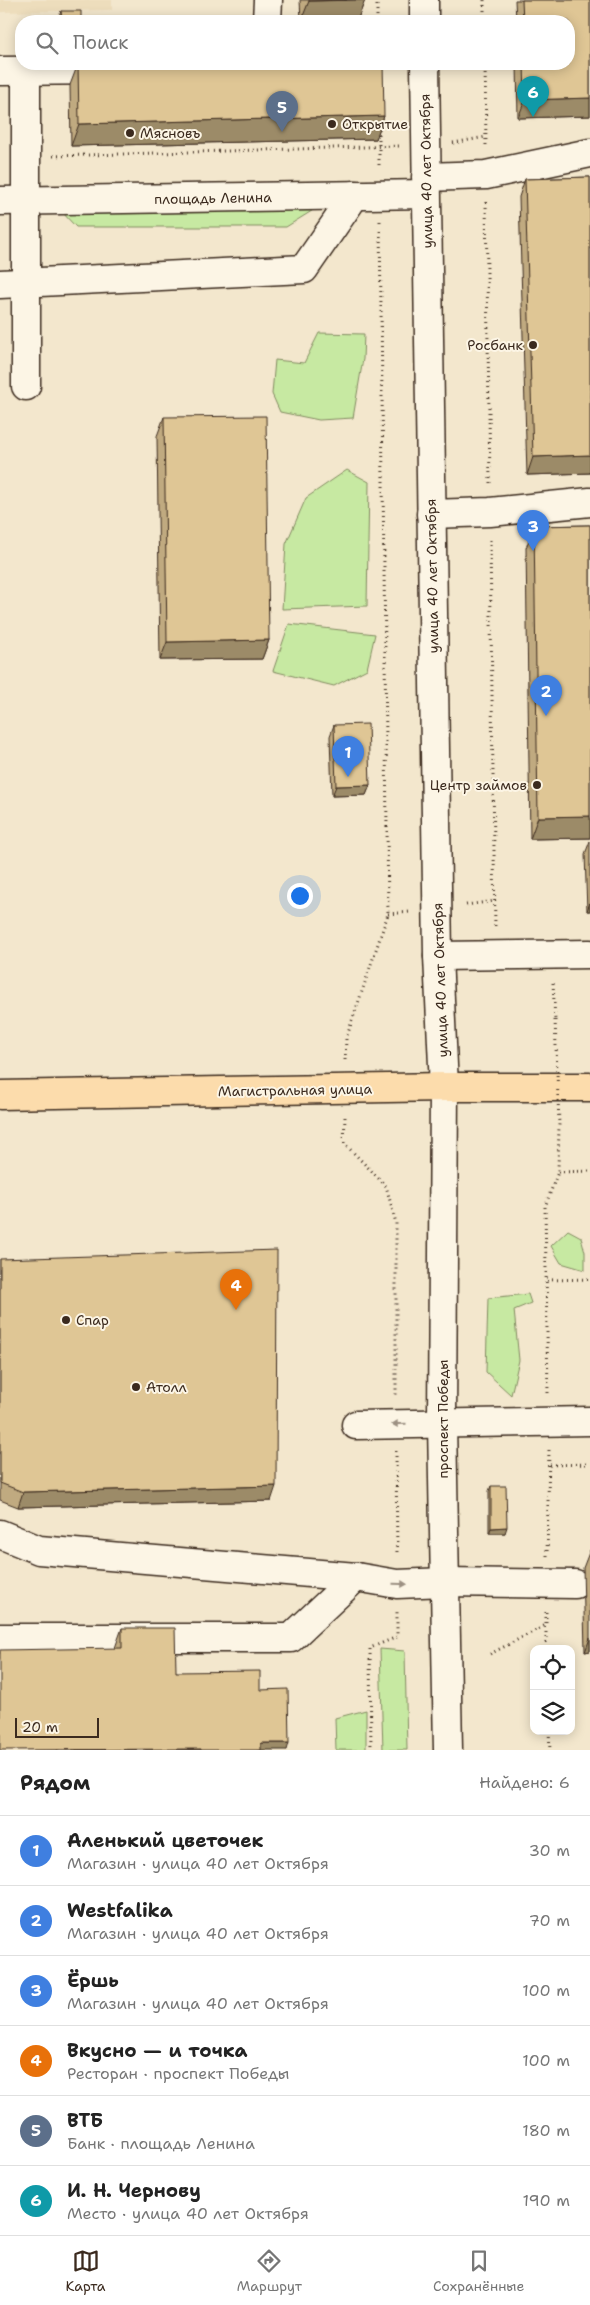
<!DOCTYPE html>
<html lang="ru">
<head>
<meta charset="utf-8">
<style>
	:root { --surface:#fff; --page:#f6f6f6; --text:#222; --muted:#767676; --line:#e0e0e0; --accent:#3b2a1e }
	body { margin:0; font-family:"Shantell Sans",sans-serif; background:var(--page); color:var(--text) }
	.controls { position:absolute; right:15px; bottom:15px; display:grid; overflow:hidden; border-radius:10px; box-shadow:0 2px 12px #0003 }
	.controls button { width:45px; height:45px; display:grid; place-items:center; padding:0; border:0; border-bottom:1px solid var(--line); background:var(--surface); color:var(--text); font:25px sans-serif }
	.scale { position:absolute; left:15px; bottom:12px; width:84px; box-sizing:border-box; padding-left:5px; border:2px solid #3b2a1e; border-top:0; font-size:14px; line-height:18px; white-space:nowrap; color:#3b2a1e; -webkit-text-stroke:4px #fcf5e5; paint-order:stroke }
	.you { position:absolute; left:299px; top:895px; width:18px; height:18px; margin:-12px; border:4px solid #fff; border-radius:50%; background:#1a73e8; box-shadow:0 0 0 8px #1a73e833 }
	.badge { display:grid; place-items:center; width:32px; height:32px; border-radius:50%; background:var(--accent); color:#fff; font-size:16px; font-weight:700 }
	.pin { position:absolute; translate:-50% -41px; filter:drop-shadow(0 1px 2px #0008) }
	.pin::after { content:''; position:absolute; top:26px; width:18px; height:15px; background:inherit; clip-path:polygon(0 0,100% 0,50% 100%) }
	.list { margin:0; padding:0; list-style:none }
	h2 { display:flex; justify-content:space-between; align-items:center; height:65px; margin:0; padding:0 20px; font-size:21px }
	h2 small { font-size:16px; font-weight:400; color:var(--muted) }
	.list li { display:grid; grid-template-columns:32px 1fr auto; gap:15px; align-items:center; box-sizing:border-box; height:70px; padding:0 20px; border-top:1px solid var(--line) }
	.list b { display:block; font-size:19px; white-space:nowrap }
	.list p { margin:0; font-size:16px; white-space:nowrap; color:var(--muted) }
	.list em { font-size:16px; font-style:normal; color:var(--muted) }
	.icon { flex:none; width:28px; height:28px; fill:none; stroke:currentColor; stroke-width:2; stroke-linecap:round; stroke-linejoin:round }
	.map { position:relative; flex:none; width:590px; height:1750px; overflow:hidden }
	.search { position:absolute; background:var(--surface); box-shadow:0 2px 12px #0003; left:15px; right:15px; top:15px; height:55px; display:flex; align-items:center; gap:12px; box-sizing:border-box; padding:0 18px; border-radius:20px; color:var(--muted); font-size:19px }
	.sheet { height:485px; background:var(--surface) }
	nav { display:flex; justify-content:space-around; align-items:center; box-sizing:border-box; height:70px; border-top:1px solid var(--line); background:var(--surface); font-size:14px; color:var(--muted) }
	nav a { display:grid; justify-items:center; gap:2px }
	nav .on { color:var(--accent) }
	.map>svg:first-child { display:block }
</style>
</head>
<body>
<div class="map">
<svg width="590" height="1750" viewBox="0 0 590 1750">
	<rect width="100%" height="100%" fill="#f3e7cd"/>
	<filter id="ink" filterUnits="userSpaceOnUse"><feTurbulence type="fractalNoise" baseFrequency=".02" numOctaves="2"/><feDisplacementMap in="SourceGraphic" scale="10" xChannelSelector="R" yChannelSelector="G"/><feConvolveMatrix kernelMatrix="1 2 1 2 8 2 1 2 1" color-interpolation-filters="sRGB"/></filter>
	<g filter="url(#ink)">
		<!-- built -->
		<path fill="#edddbc" d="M0,0H112V10L0,12Z"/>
		<!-- green -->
		<g fill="#c7e9a2" stroke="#818a60">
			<path d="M315,209L286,227H76L60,210Z"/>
			<path d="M319,333L364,334L363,359L353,418L319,420L280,412L272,394L275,360L304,363Z"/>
			<path d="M347,470L369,482L367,606L282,609L286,544L306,498Z"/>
			<path d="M289,624L375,634L367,669L334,686L273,671Z"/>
			<path d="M568,1230L581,1237L585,1252V1270L561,1263L551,1246Z"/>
			<path d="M528,1294L531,1303L514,1310L519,1360L511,1395L486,1372L488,1298Z"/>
			<path d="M380,1649L405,1651L407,1750H383Z"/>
			<path d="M366,1710V1750H336L335,1718Z"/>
		</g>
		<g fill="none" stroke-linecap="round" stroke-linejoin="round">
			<defs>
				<g id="minor">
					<path d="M424,0V21"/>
					<path d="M267,21L268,0"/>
					<path d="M425,64L438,956L444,1087L442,1423L448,1750"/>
					<path d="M0,71L113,70"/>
					<path d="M26,71V386"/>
					<path d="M426,177L486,175L590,153"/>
					<path d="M0,201L426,194"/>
					<path d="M0,284L304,269L355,195"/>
					<path d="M431,514L490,512L590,502"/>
					<path d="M438,956L590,954"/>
					<path d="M356,1425L590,1421"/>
					<path d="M0,1534L39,1550L356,1577L397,1584L445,1582L575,1584"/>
					<path d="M0,1638H291L356,1577"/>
				</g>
				<path id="major" d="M0,1095L444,1087H590"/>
			</defs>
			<!-- minor casing -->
			<use href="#minor" stroke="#3b2a1e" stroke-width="31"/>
			<!-- major casing -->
			<use href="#major" stroke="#3b2a1e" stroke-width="31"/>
			<!-- path -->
			<g stroke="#3b2a1e" stroke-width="3" stroke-dasharray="1 4" stroke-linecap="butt">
				<path d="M377,0V21"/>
				<path d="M484,0V21"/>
				<path d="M485,64L486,146"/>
				<path d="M379,129V167"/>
				<path d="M453,143L486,137"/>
				<path d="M53,156L399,146"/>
				<path d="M486,202L490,483"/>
				<path d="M490,540L495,928"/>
				<path d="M466,905L495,901"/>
				<path d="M388,914L410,912"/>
				<path d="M553,983L555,1020"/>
				<path d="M345,1060L346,1039L388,914L380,221"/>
				<path d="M345,1117L344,1143L386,1186L396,1223V1397"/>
				<path d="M558,1172L590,1171"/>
				<path d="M547,1280L590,1279"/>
				<path d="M548,1393L545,1207L558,1172L559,1124"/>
				<path d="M396,1451L397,1555"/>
				<path d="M550,1465L590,1464"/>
				<path d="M547,1556L549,1449"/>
				<path d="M546,1612V1649"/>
				<path d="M490,1654L546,1625"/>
				<path d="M549,1731L550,1750"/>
				<path d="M371,1750L370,1648L397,1637V1611"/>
			</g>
			<!-- minor -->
			<use href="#minor" stroke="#fcf5e5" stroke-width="28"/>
			<!-- major -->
			<use href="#major" stroke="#fcdcac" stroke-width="28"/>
			<!-- path-bridge -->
			<path stroke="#3b2a1e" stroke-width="3" stroke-dasharray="1 4" stroke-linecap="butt" d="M555,1020L559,1124"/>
		</g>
		<!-- wall -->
		<g fill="#c0aa80" stroke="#3b2a1e">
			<path d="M300,0H365L357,21H301Z"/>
			<path d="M515,0H590V116L518,118L517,64H569V21H516Z"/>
			<path d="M61,11L81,21H60L59,17Z"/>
			<path d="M78,64L384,116L376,139L71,146L70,85Z"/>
			<path d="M590,177V473L527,475L519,197L525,179Z"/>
			<path d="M164,417L269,640L262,659L160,660L157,436Z"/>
			<path d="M590,525V838L530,839L526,548L534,526Z"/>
			<path d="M334,725L370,785L366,795L332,796L330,736Z"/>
			<path d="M590,841V911H587L585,854Z"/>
			<path d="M0,1259L271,1501L18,1507L0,1500Z"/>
			<path d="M491,1486L505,1533H489V1491Z"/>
			<path d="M590,1550V1651L585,1652L583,1568Z"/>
			<path d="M122,1628L176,1672L260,1690L287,1750L115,1648Z"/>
		</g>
		<!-- shaded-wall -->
		<g fill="#9c8b68" stroke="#3b2a1e">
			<path d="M365,0L357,21H301L309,1Z"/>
			<path d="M590,98V116L518,118L525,100Z"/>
			<path d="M384,116L376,139L71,146L79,124Z"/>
			<path d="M590,455V473L527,475L533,457Z"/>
			<path d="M269,640L262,659L160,660L167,642Z"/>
			<path d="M370,785L366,795L332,796L336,786Z"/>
			<path d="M590,816V838L530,839L538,817Z"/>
			<path d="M590,902V911H587Z"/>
			<path d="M276,1486L271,1501L18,1507L23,1492Z"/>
			<path d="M507,1527L505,1533H489L491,1528Z"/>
			<path d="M590,1638V1651L585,1652Z"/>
			<path d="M261,1743H289L287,1750H258Z"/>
			<path d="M201,1749V1750H57Z"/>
		</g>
		<!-- building -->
		<g fill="#dfc695" stroke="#3b2a1e">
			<path d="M309,0H347L309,1Z"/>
			<path d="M522,0H590V98L525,100L524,64H569V21H523Z"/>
			<path d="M61,11H81V21H62Z"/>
			<path d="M78,64H383L384,116L79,124Z"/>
			<path d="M590,177V455L533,457L525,179Z"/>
			<path d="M266,416L269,640L167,642L164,417Z"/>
			<path d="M590,525V816L538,817L534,526Z"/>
			<path d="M368,724L370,785L336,786L334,725Z"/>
			<path d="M277,1250L276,1486L23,1492L0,1483V1259Z"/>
			<path d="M491,1486H506L507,1527L491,1528Z"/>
			<path d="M122,1628H175L176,1672L260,1671V1690L288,1689L289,1743H261V1750H201V1749L0,1750V1650L122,1648Z"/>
		</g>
		<!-- one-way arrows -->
		<defs><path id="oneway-solid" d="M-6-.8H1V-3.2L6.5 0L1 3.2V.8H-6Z" transform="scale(1.25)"/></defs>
		<g fill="#9c9082">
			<use href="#oneway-solid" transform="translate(399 1424) rotate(179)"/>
			<use href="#oneway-solid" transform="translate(400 1584) rotate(1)"/>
		</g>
	</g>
	<!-- markers -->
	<g fill="#3b2a1e" stroke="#fcf5e5" stroke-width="2">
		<circle cx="332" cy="124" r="5"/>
		<circle cx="130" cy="133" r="5"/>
		<circle cx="533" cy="345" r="5"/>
		<circle cx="537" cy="785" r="5"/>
		<circle cx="66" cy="1320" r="5"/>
		<circle cx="136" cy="1387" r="5"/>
	</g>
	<g text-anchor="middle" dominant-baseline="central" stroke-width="4" stroke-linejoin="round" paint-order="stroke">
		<!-- poi labels -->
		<g font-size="14" fill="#3b2a1e" stroke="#fcf5e5" text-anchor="start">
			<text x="342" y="124">Открытие</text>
			<text x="140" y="133">Мясновъ</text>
			<text x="523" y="345" text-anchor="end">Росбанк</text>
			<text x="527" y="785" text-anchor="end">Центр займов</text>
			<text x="76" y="1320">Спар</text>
			<text x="146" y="1387">Атолл</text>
		</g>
		<!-- street labels -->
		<g font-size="14" fill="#3b2a1e" stroke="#fcf5e5">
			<text transform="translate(426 171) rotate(-91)">улица 40 лет Октября</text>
			<text transform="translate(213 198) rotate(-1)">площадь Ленина</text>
			<text transform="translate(432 576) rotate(-91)">улица 40 лет Октября</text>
			<text transform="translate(440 980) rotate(-92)">улица 40 лет Октября</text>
			<text transform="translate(295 1090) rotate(-1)">Магистральная улица</text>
			<text transform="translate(443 1419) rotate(-90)">проспект Победы</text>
		</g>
	</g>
</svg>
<div class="controls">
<button><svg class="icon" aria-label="locate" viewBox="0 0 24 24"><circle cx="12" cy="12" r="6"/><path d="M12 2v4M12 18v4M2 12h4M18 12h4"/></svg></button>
<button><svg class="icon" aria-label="layers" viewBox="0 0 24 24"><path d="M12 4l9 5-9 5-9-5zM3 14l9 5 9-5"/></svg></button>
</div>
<div class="scale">20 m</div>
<div class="you"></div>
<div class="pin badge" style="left:348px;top:777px;background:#3f7fe0">1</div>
<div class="pin badge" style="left:546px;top:716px;background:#3f7fe0">2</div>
<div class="pin badge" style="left:533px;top:551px;background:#3f7fe0">3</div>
<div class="pin badge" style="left:236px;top:1310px;background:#e8710a">4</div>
<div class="pin badge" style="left:282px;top:132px;background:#5c6f8a">5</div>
<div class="pin badge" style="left:533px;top:117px;background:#0f9aa8">6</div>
<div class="search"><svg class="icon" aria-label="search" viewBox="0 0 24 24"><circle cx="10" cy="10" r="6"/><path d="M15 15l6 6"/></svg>Поиск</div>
</div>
<section class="sheet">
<h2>Рядом<small>Найдено: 6</small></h2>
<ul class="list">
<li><span class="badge" style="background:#3f7fe0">1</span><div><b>Аленький цветочек</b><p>Магазин · улица 40 лет Октября</p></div><em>30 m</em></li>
<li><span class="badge" style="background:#3f7fe0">2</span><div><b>Westfalika</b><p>Магазин · улица 40 лет Октября</p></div><em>70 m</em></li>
<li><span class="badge" style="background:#3f7fe0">3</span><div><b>Ёршь</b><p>Магазин · улица 40 лет Октября</p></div><em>100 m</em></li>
<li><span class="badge" style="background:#e8710a">4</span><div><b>Вкусно — и точка</b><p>Ресторан · проспект Победы</p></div><em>100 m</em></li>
<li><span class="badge" style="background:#5c6f8a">5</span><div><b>ВТБ</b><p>Банк · площадь Ленина</p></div><em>180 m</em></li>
<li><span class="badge" style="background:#0f9aa8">6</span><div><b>И. Н. Чернову</b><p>Место · улица 40 лет Октября</p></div><em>190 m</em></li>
</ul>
</section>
<nav>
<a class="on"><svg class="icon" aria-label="map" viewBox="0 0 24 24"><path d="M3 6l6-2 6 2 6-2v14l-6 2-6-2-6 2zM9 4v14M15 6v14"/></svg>Карта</a>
<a><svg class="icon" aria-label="directions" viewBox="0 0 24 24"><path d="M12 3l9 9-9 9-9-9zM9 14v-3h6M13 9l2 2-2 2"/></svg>Маршрут</a>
<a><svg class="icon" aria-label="saved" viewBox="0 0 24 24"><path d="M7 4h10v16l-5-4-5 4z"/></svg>Сохранённые</a>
</nav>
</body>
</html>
